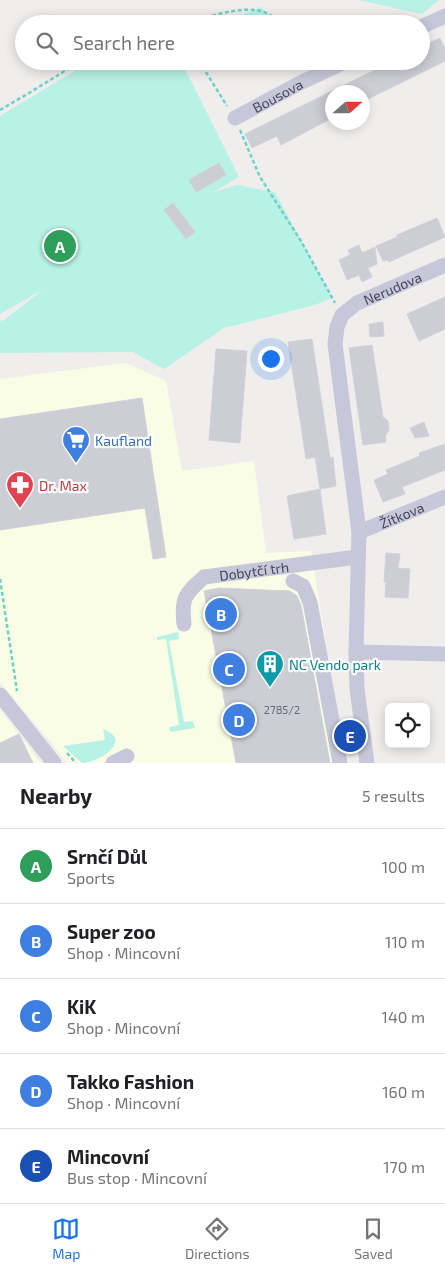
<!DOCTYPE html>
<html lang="en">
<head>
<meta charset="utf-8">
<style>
	:root { --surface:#fff; --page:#f2f2f2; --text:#202124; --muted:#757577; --line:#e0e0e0; --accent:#1a73e8 }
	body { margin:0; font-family:"Exo 2",sans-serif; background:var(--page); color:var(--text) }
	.controls { position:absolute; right:15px; bottom:15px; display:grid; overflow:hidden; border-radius:8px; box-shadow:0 2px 12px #0003 }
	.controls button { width:45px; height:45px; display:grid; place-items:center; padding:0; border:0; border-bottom:1px solid var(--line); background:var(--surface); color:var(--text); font:25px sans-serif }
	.compass { position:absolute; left:325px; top:85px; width:45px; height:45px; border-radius:50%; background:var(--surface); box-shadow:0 2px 12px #0003; rotate:69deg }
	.you { position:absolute; left:270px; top:358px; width:18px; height:18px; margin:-12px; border:4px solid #fff; border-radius:50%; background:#1a73e8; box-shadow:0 0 0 8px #1a73e833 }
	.badge { display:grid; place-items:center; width:32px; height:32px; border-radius:50%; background:var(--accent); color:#fff; font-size:16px; font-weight:700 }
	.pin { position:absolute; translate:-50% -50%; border:2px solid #fff; box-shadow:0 1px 5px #0006 }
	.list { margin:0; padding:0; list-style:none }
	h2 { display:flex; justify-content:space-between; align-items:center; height:65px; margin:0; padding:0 20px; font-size:21px }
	h2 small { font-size:16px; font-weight:400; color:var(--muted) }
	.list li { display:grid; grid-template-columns:32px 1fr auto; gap:15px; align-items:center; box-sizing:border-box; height:75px; padding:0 20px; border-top:1px solid var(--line) }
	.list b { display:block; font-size:19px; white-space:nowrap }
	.list p { margin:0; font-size:16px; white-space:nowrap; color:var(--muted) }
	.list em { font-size:16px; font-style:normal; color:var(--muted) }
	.icon { flex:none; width:28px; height:28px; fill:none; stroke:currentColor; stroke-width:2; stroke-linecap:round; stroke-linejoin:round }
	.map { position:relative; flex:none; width:445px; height:763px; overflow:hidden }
	.search { position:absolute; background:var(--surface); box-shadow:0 2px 12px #0003; left:15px; right:15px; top:15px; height:55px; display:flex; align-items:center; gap:12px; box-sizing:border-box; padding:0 18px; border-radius:28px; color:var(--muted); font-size:19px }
	.sheet { height:440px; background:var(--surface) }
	nav { display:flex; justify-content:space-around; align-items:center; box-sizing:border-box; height:70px; border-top:1px solid var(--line); background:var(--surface); font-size:14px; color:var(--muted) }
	nav a { display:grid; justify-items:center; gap:2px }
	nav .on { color:var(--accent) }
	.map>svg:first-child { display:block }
</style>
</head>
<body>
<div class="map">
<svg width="445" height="763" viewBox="0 0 445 763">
	<rect width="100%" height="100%" fill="#f0eeed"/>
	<!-- commercial -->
	<g fill="#fafde5">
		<path d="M126,363L166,381L182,471L254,461L266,553L311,551L345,763H68L0,682V379Z"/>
		<path d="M0,710L41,763H0Z"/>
	</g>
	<!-- green -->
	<g fill="#b8f1e5">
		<path d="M358,0H439L422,14Z"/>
		<path d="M262,7L269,24H219Z"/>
		<path d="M91,61H181L239,177L214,192L237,185L275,192L332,298L315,305L224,328L164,369L133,352L0,353V321L4,320L44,289L0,314V116Z"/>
		<path d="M178,632L179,639L169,641L184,722L193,721L195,728L171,732L169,729L170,727L179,725L166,639L157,640V637Z"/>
		<path d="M103,729C134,740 99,763 82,763L63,746L105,740Z"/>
	</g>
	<!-- building -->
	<g fill="#cdcdd6" stroke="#d2d1da">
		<path d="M440,38L445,48V61L362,102V92H332V118L281,145L277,136L252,148L245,134L393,61H399L401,66L412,61H421V47Z"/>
		<path d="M219,163L226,175L196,192L189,180Z"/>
		<path d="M173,203L195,232L186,239L164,210Z"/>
		<path d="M437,218L445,237L389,262L388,260L383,261L376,246L397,237V235Z"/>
		<path d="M359,245L362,253L375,247L377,264L368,268L372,277L362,282L359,275L347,280L339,260L350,255L348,250Z"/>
		<path d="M445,297V329L419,341L407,314Z"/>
		<path d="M383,322L384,336L370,337L369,324Z"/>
		<path d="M312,339L330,458L333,457L336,486L320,489L315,457L306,459L288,342Z"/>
		<path d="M372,345L383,417L388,421L389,430L385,436L386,442L363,445L349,348Z"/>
		<path d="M216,349L247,351L240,443L209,440Z"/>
		<path d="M142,398L166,557L153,559L145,508L0,530V419Z"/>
		<path d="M424,422L429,436L415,438L410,428Z"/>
		<path d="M445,444V470L402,487L405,494L383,502L374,480L388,474L386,470L420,456L419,453Z"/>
		<path d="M320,489L326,534L294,539L287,496Z"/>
		<path d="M386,553L400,554L398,568L410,569L408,598L385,597L386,582H384Z"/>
		<path d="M219,588L290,591L297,596L301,605L330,763H236L204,591Z"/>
		<path d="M19,734L33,763H0V743Z"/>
	</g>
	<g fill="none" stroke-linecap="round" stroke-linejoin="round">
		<!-- path -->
		<g stroke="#6ed1c9" stroke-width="2.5" stroke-dasharray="4 2.5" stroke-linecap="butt">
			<path d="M161,24C173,22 187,23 200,19C225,12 266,0 278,24"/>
			<path d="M199,61L227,106"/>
			<path d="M290,61L294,69"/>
			<path d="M0,110L29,93L81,61"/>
			<path d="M240,130L260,177L301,241L335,303"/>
			<path d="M0,579L17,691"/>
			<path d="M67,753L76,763"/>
		</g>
		<!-- minor -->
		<g stroke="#c6c8d9" stroke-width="15">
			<path d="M421,27L445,16"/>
			<path id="s1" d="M235,118L302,82L347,61"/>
			<path id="s2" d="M359,532L445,497"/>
			<path d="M293,581L303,586L310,602L340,763"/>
			<path id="s3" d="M184,624C181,598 185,594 204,577L357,557"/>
			<path d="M356,652L445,654"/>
			<path d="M0,695L54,763"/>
			<path d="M113,763L127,756"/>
			<path id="s4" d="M367,763L357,689L356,652L359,532L335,344L337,327L342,315L357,303L445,265"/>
		</g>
	</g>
	<!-- icons -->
	<defs>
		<symbol id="supermarket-pin" viewBox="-11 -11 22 30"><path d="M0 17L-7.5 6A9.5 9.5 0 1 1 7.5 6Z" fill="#3f7fe0" stroke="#fff"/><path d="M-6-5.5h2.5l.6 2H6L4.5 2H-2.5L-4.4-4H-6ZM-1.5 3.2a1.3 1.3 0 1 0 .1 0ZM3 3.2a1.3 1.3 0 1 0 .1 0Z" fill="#fff"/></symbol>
		<symbol id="pharmacy-pin" viewBox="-11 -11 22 30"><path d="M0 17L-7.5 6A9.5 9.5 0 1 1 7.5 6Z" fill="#e0444e" stroke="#fff"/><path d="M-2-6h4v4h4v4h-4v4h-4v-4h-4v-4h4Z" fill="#fff"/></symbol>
		<symbol id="building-pin" viewBox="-11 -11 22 30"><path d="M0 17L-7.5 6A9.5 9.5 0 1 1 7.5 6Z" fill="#0f9aa8" stroke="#fff"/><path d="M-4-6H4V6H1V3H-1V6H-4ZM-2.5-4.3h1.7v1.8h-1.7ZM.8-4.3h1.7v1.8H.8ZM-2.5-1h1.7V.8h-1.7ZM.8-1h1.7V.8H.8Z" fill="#fff"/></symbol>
	</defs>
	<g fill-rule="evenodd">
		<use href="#supermarket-pin" x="60" y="424" width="32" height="43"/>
		<use href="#pharmacy-pin" x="4" y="469" width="32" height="43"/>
		<use href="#building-pin" x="254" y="648" width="32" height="43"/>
	</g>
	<g text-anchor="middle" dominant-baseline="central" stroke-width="4.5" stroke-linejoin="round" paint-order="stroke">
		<!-- number labels -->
		<g font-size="11" fill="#66687a">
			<text x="282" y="709">2785/2</text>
		</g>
		<!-- street labels -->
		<g font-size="14" fill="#44475c" stroke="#fff">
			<text stroke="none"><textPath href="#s1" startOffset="48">Bousova</textPath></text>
			<text stroke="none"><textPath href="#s4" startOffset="509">Nerudova</textPath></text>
			<text stroke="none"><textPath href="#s2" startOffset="46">Žítkova</textPath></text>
			<text stroke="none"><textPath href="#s3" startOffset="105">Dobytčí trh</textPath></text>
		</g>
		<!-- shop labels -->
		<g font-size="14" fill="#366cbe" stroke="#fff" text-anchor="start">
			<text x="95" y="440">Kaufland</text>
		</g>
		<!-- health labels -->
		<g font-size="14" fill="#be3a42" stroke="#fff" text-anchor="start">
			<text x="39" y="485">Dr. Max</text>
		</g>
		<!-- culture labels -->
		<g font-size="14" fill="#0d838f" stroke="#fff" text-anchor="start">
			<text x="289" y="664">NC Vendo park</text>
		</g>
	</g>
</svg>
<div class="controls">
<button><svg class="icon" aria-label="locate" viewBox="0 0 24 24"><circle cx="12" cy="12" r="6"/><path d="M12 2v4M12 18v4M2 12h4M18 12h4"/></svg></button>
</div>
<svg class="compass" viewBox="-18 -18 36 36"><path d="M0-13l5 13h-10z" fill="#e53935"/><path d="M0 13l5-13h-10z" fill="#757577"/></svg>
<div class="you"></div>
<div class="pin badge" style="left:60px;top:246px;background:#2e9e5b">A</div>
<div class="pin badge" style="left:221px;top:614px;background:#3f7fe0">B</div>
<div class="pin badge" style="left:229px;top:669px;background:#3f7fe0">C</div>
<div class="pin badge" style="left:239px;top:720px;background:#3f7fe0">D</div>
<div class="pin badge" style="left:350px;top:736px;background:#1a4fb4">E</div>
<div class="search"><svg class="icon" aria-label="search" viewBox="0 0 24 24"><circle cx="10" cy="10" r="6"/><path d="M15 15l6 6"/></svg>Search here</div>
</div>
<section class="sheet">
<h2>Nearby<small>5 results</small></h2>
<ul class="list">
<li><span class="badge" style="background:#2e9e5b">A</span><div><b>Srnčí Důl</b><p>Sports</p></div><em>100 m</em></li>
<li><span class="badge" style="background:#3f7fe0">B</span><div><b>Super zoo</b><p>Shop · Mincovní</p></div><em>110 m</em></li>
<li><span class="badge" style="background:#3f7fe0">C</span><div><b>KiK</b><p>Shop · Mincovní</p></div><em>140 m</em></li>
<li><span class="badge" style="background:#3f7fe0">D</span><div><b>Takko Fashion</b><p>Shop · Mincovní</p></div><em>160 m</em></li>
<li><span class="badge" style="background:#1a4fb4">E</span><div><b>Mincovní</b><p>Bus stop · Mincovní</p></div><em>170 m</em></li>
</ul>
</section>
<nav>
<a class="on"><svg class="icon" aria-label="map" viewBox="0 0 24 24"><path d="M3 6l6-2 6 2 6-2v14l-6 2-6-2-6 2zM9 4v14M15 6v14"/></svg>Map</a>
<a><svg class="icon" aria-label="directions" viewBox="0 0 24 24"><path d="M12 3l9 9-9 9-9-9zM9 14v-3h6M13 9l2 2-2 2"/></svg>Directions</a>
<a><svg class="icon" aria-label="saved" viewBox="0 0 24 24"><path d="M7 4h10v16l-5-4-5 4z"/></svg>Saved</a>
</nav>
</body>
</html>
